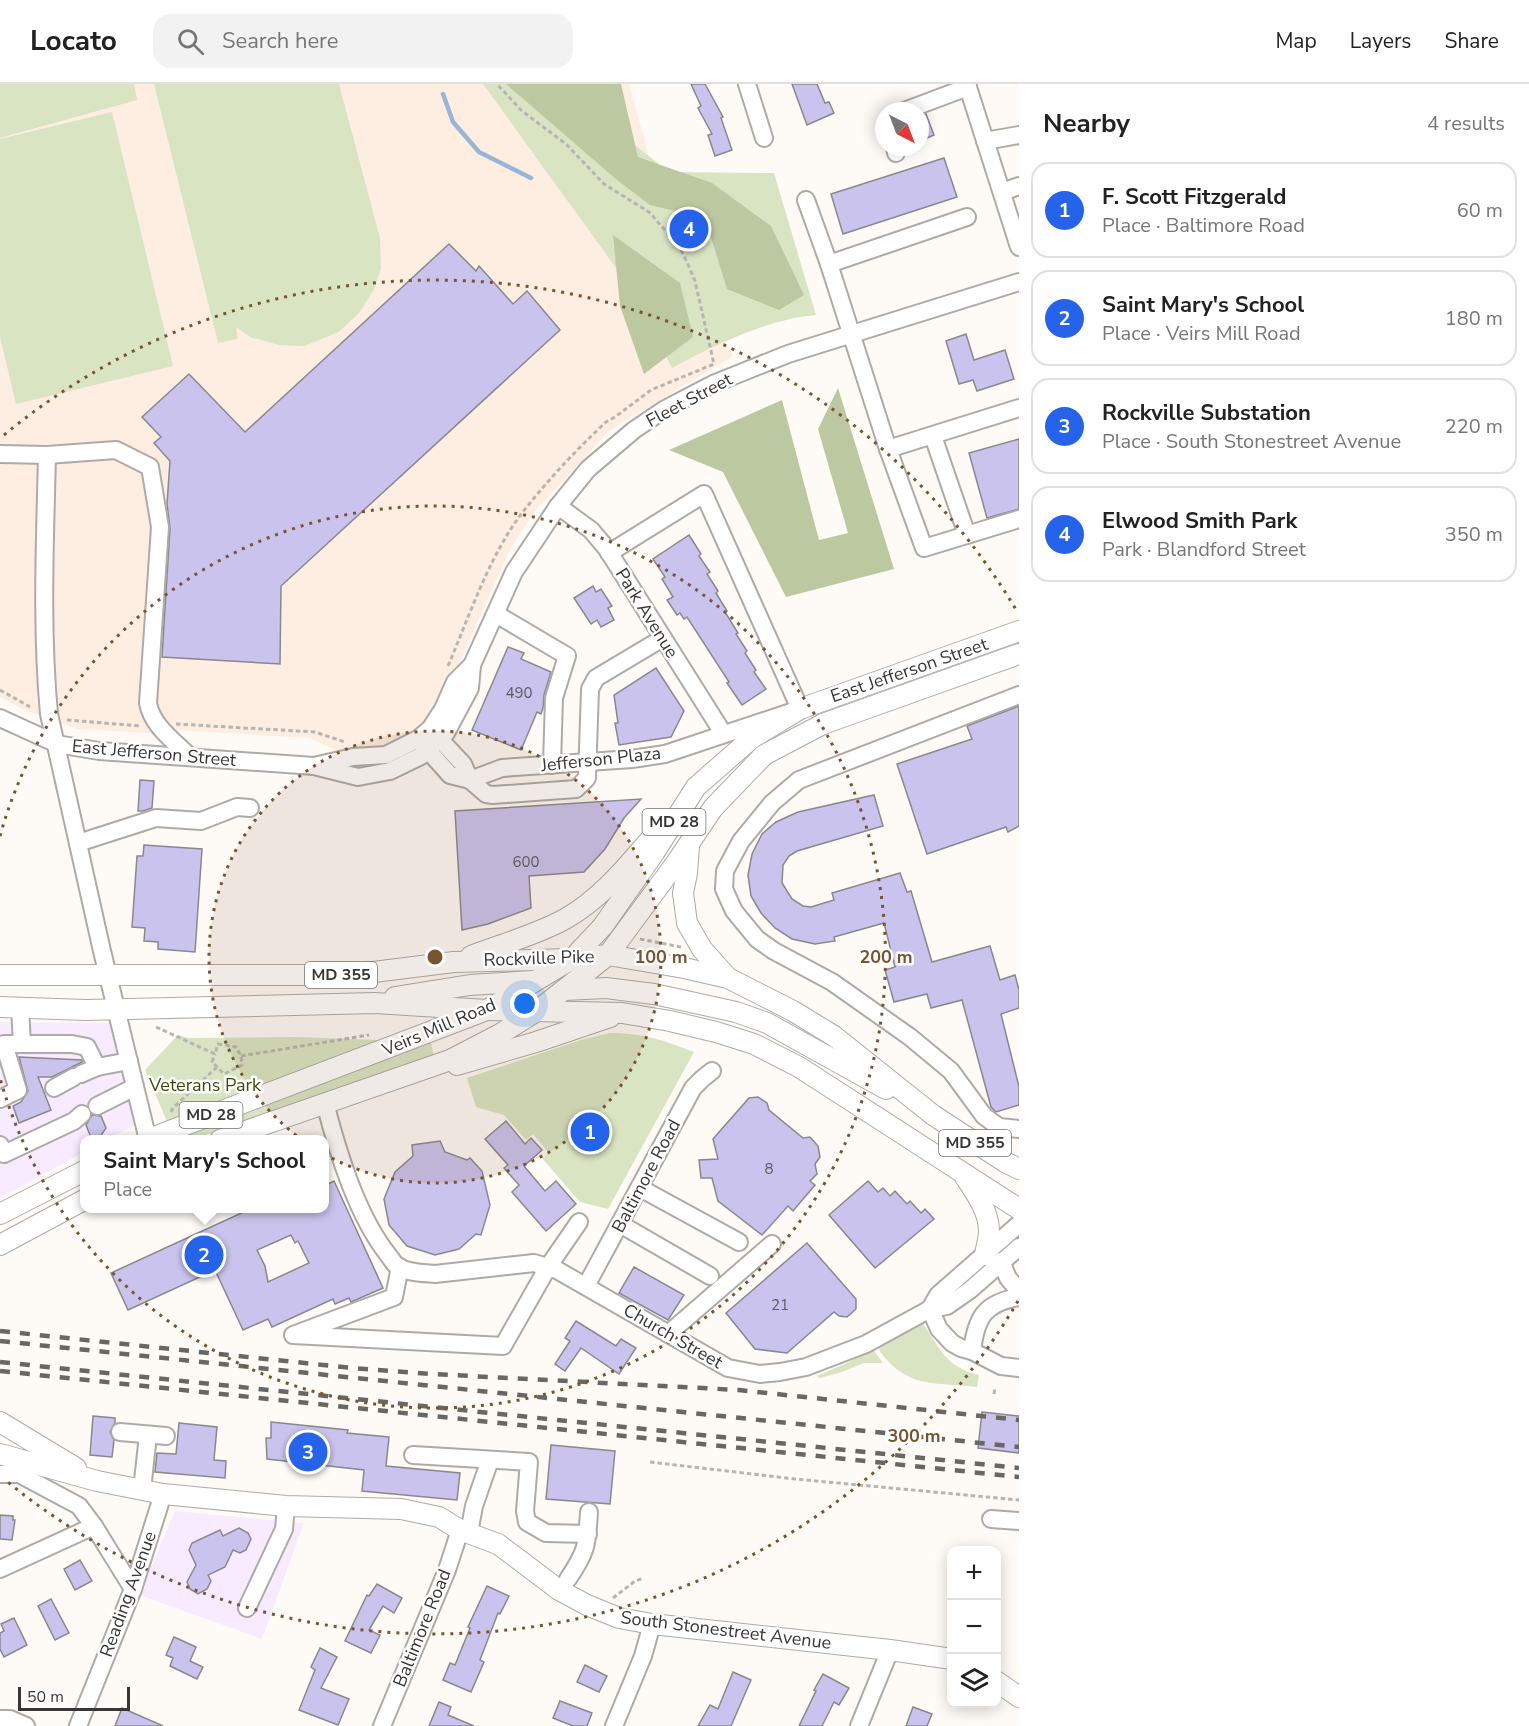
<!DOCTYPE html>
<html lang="en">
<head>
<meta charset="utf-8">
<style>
	:root { --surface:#fff; --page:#f2f2f2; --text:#222; --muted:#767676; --line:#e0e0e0; --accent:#2563eb }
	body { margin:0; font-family:"Nunito Sans",sans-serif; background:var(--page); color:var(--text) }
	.controls { position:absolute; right:18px; bottom:18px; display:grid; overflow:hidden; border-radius:12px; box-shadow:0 3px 15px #0003 }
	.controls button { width:54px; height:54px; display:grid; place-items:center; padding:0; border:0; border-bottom:2px solid var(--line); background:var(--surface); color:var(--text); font:30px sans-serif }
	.compass { position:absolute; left:875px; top:18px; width:54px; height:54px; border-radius:50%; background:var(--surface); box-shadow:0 3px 15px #0003; rotate:138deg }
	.scale { position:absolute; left:18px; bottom:15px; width:112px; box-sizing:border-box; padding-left:6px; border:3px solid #383735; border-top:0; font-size:16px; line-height:21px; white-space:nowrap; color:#383735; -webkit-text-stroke:4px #fff; paint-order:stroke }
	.you { position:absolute; left:525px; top:920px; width:21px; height:21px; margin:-15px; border:4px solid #fff; border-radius:50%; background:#1a73e8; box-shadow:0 0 0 9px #1a73e833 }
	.badge { display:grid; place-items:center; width:39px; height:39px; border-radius:50%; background:var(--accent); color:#fff; font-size:20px; font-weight:700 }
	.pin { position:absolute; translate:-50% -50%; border:3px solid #fff; box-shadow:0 2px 6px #0006 }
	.popup { position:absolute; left:80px; top:1051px; width:249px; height:78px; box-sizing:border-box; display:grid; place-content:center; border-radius:12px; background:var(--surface); filter:drop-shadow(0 2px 4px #0005); font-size:20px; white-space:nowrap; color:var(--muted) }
	.popup b { font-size:22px; color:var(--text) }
	.popup::after { content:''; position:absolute; left:50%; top:100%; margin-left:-12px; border:12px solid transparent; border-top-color:var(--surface) }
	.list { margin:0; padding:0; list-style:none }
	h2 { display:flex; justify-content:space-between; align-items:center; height:78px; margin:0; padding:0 24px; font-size:26px }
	h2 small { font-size:20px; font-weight:400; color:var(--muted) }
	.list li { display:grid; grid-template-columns:39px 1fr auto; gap:18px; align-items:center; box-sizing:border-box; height:96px; margin:0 12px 12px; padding:0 12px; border:2px solid var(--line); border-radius:18px }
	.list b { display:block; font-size:22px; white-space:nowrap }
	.list p { margin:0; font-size:20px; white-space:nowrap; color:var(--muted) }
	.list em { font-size:20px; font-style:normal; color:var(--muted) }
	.icon { flex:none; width:33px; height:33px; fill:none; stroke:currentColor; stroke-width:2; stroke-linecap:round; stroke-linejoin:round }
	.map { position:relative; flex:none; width:1019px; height:1642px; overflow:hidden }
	header { display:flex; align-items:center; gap:36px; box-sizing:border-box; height:84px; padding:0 30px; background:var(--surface); border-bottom:2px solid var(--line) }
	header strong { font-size:28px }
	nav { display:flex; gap:33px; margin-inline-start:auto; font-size:21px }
	.search { width:420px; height:54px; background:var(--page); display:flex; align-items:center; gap:15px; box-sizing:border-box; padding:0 21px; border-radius:18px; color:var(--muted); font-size:22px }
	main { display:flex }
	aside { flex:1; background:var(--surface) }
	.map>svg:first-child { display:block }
</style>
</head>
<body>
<header>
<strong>Locato</strong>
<div class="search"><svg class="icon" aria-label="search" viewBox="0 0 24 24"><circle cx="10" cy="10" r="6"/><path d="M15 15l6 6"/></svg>Search here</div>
<nav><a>Map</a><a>Layers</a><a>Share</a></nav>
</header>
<main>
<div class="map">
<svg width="1019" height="1642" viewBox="0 0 1019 1642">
	<rect width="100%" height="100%" fill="#fefbf6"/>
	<!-- commercial -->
	<g fill="#f9ebff">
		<path d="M0,938L120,939L143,1037L108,1055L84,1056V1068L0,1114Z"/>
		<path d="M175,1427L304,1439L262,1555L139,1511Z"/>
	</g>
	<!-- education -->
	<path fill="#feeee2" d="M0,0H629L666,134L733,272L610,346L536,426L511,463L439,624L421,645L390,663L338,667L310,654L175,646L148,649L77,645L24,626L0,613Z"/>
	<!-- green -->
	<g fill="#d9e4c3">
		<path d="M0,0H134L137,16L0,54Z"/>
		<path d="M154,0H339L380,154L381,185L374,205L360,228L339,248L304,262L279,261L250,253L236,243L238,255L218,259Z"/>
		<path d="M483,0H609L616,46L669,88L774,89L816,231C768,235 715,261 672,284L629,202Z"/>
		<path d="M112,28L173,282L16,320L0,253V55Z"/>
		<path d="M610,949C639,948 667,957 694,968L608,1125L580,1118L542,1074L548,1068L533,1050L526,1056L504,1031L476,1023L467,994L581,956Z"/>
		<path d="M178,951L188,954L298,953L431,958L434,974L329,1013L195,1054L166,1042L168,1040L145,986Z"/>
		<path d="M921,1237C941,1264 943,1282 979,1291L977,1303C935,1298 906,1305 879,1266L881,1259Z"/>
		<path d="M872,1264L883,1279H864L842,1288L820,1294L817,1292L849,1278Z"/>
	</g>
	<!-- forest -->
	<g fill="#bcc9a0">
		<path d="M506,0H621L638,73L712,99L771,142L804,211L779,226L727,205L705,134L650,121L617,96Z"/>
		<path d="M613,151L680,199L693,253L644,290L620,222Z"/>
		<path d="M838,304L894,485L786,513L723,388L669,366L782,316L819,456L848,449L818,345Z"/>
	</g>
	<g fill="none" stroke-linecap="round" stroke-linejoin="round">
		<!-- stream -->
		<path stroke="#99b6d8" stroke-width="4.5" d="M443,10L453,38L479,68L531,94"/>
	</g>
	<!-- building -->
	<g fill="#cac3ed" stroke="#89888d" stroke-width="1.5" fill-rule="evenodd">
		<path d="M691,0H705L723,33L721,34L732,66L715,72L708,51L712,50L698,24L701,22Z"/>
		<path d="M792,0H817L825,19L829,18L834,29L807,41Z"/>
		<path d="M926,30L934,51L920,57V32Z"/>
		<path d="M944,74L957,113L843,150L831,110Z"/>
		<path d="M449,160L476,187L479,182L513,220L527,207L560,246L281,502L280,580L162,573L170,444L167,420L170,377L154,359L161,353L142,333L189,290L245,348Z"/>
		<path d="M966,250L974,276L1005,266L1014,295L977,307L973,296L959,300L946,257Z"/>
		<path d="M1019,355V425L987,434L969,369Z"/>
		<path d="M689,451L701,470L699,472L710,488L707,490L718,507L716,509L727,527L725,528L738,549L736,550L747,567L745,569L756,586L754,588L766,605L742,621L727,599L729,598L687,533L684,535L680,529L677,531L667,516L673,513L662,495L665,493L653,475Z"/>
		<path d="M593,502L596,508L601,505L612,522L608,524L614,536L601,543L597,536L591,540L574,514Z"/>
		<path d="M508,563L524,569L521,575L551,588L544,611L543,624L541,630L537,628L521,666L472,646Z"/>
		<path d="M656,584L684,627L671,653L619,661L615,639H618L614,611Z"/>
		<path d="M1019,622V742L1008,748L1006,743L927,770L897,680L972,655L967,642Z"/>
		<path d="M140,696L154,697L152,724L143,727H138Z"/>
		<path d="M874,711L883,742L797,767L789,772L783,781L782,799L792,815L803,822L811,823L834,816L832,809L900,789L907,808L911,807L932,878L990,862L1000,896L1015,891L1019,906V924L1001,930L1019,1003V1021L996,1028L991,1023L962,916L931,924L927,910L894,918L885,886L895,883L884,839L834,853L835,857L815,860L792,855L775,844L761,829L751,812L748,791L752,770L762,750L776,738L798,728Z"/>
		<path d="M641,715L624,734L605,765L584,788L529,792L531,824L488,840L462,846L455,727Z"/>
		<path d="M144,761L202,765L195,868L158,865V858L144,857L145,844L132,843L137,772H143Z"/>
		<path d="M19,973L82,976V978L52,993H38L51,1026L19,1039L13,1022L21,1018L28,1007Z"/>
		<path d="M758,1013L767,1019L769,1026L803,1054L810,1053L818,1062L820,1073L815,1080L817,1090L810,1097L815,1101L793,1127L788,1122L762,1151L718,1117L712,1094H701L699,1076L718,1075L713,1055L749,1014Z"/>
		<path d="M92,1031L101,1032L106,1044L98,1056H92L86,1041Z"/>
		<path d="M506,1037L525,1060L531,1054L542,1066L524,1082L545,1107L556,1097L576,1120L546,1147L512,1108L519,1101L504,1084L508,1081L485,1055Z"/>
		<path d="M440,1057L445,1068L467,1076L470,1074L482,1087L490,1121L481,1151L476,1150L459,1165L435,1171L407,1162L389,1141L384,1115L395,1088L413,1072L412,1061Z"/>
		<path d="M334,1097L383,1204L351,1218L349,1214L335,1220L333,1215L272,1243L268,1235L243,1246L215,1186L128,1226L111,1189L250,1125H324V1102ZM291,1151L295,1159L298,1157L309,1179L268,1198L265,1182L257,1166Z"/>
		<path d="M868,1097L878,1108L883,1104L890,1112L895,1107L907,1120L910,1117L921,1129L925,1125L934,1135L875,1184L829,1131Z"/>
		<path d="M807,1159L856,1215V1225L847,1233L839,1232L834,1228L787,1269L755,1265L726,1229Z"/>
		<path d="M634,1183L684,1211L668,1236L619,1209Z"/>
		<path d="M576,1237L616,1262L621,1255L636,1264L619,1290L581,1264L565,1287L555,1280L570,1257L565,1254Z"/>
		<path d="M982,1328L1019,1332V1369L978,1364Z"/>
		<path d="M93,1332L115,1334V1339L110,1348L114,1356L112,1373L90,1371Z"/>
		<path d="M271,1338L348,1346L347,1349L389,1353L386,1382L460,1389L457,1416L362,1407L364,1386L267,1375L266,1354H271Z"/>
		<path d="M179,1339L217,1343L214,1376L226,1377L225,1394L155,1388L157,1369L176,1370Z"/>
		<path d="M551,1361L615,1367L610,1420L546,1415Z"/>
		<path d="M0,1431L13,1432V1436H15L12,1456L0,1455Z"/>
		<path d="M239,1444L248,1449L251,1455L246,1466L240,1469L233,1466L225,1483L208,1491L211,1497L207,1505L198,1510L190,1505L187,1498L196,1481L189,1466L192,1459L220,1446L223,1452Z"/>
		<path d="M80,1476L92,1497L75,1506L64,1485Z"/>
		<path d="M377,1500L402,1514L394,1529L383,1522L369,1546L380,1551L371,1569L345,1557L367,1511L369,1512Z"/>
		<path d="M487,1502L509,1512L500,1530L498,1529L480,1576L484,1578L471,1608L443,1596L450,1579L455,1581L470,1544L468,1543Z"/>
		<path d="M51,1515L69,1549L55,1556L38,1522Z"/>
		<path d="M14,1534L27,1561L4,1573L0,1565V1549L4,1547L1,1540Z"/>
		<path d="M174,1553L196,1563L190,1577L203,1583L197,1595L170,1582L173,1574L166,1571Z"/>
		<path d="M320,1564L337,1573L321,1604L349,1615L338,1641L299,1626L315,1586L311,1583Z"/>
		<path d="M585,1581L607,1592L599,1608L577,1598Z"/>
		<path d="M733,1588L751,1596L731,1642H698L710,1621L718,1625Z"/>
		<path d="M823,1590L849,1604L839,1621L834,1618L822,1642H799L816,1607L814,1606Z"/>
		<path d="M560,1617L592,1629L587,1642H573L553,1634Z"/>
		<path d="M439,1618L451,1623L448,1631L474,1642H429Z"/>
		<path d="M913,1623L932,1630L927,1642H906Z"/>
		<path d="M122,1624L163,1642H115Z"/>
	</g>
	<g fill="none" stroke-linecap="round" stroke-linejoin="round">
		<defs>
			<g id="minor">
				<path d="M747,0L764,54"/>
				<path d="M967,0L1019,163"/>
				<path d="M904,27L968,3"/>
				<path d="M985,57L1019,51"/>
				<path d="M895,63L896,69"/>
				<path d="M1002,108L1019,102"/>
				<path d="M806,116L829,180"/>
				<path d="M1019,324L888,365L924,464L1019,435"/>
				<path d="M933,352L967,451"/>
				<path d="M888,365L829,180L967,133"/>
				<path d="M0,370L47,371L116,366L150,383L160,443L148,619C152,642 174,657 190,673"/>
				<path d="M47,371C45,457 41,544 49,630L102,867L148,1056"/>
				<path d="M558,422L591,446L607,465L723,649"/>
				<path d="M496,530L567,572L554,614L552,681"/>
				<path d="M1019,611L799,696L772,719L741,757L725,787L724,805L734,827L757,855L774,867L832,898L910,953L951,987L984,1032L999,1043L1019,1045"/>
				<path d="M0,634L57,660L99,667L314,682L358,693L390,687L421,672L446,649L470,604L472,581"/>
				<path d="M433,648L463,680L470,696"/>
				<path d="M418,655L450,691L470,696L502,684L632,675L665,670L800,625L704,410L609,469"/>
				<path d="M314,682L353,673L386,671L418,655L430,645L443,625L455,598L472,581L514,488L558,422L588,385L634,346L665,325L713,300L788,270L1019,198"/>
				<path d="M470,696L486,710L493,711L576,705L587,694L590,605L596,594L663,554"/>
				<path d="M78,759L156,734L201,737L237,723L250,724"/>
				<path d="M20,923L22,960"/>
				<path d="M81,990L97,983L129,977"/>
				<path d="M54,1004L74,993"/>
				<path d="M0,1015L18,1006L4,960H72L87,963L97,983"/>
				<path d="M325,1019C338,1069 357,1132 389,1172C392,1176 395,1181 398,1183C409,1189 423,1189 435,1190L534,1179L557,1186L728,1284L760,1290L780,1288L806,1283L866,1260L930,1225L947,1222L970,1206L1019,1163"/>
				<path d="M97,1022L135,1003"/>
				<path d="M0,1061L4,1070L74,1037L82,1030"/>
				<path d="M640,1104L739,1158"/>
				<path d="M620,1140L710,1192"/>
				<path d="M1001,1177L1008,1194L1019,1207"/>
				<path d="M400,1183L394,1213L293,1251L503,1262L548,1183L579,1138"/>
				<path d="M586,1202L693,1004L702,995L712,987"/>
				<path d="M930,1225L938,1211L1019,1140"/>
				<path d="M930,1225L939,1245L952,1259L961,1264L972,1267L1001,1282L1019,1284"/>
				<path d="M668,1250L772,1160"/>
				<path d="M972,1267C976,1234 984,1219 1019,1213"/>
				<path d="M120,1348L166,1352"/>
				<path d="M413,1371L529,1378L525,1427L527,1438L546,1449L588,1450"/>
				<path d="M0,1390H19L79,1422L94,1442L133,1505"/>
				<path d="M142,1406L148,1351"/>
				<path d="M991,1435L1019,1437"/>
				<path d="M469,1449L474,1422L490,1376"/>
				<path d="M0,1485L94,1442"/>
				<path d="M568,1495C587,1467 587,1461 589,1428"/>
				<path d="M247,1524L284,1445L286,1422"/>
				<path d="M0,1635H10L26,1642"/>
				<path d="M78,1642L133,1505L163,1410"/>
				<path d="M382,1642L447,1486L460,1446"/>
				<path d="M614,1642L643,1572L652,1540"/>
				<path d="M859,1642L890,1566"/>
			</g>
			<g id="major">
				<path d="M689,762L687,789L683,809L687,839L702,865L728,894"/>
				<path d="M471,872C502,860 536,851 565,835C601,815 628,781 655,750"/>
				<path d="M0,891H349L454,878L572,875L608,871L684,884L728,894L793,927L834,952L933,1031L1005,1078L1019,1085"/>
				<path d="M564,906L606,904L654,910L736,928L767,939L886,1005"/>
				<path d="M395,913L470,901L532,897"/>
				<path d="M0,923L86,926L375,919L487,926L622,929L670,937L716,948L754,960L799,983L1019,1125"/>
				<path d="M457,981L536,958L610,933"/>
				<path d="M146,1056L487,926L572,875L603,842L654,769L696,703L752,654L800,625L1019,547"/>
				<path d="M220,1056L450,976L500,950L537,927L608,871L676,779L713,724L764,671L823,640L1019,570"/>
				<path d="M965,1093C975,1108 989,1127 989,1147C989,1155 986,1163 985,1171"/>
				<path d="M0,1130L84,1087"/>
				<path d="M0,1161L84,1116"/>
				<path d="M0,1338L76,1384"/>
				<path d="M0,1370L97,1397L163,1410L286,1422L401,1425L439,1433L460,1446L498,1460L559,1506L587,1521L619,1534L652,1540L890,1566L952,1575"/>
				<path d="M996,1597L1019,1613"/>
			</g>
		</defs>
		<!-- minor casing -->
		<use href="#minor" stroke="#aeaba7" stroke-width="20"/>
		<!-- major casing -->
		<use href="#major" stroke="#aeaba7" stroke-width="22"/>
		<!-- path -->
		<g stroke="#b8b5b1" stroke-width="3" stroke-dasharray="4.5 3" stroke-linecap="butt">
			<path d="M448,582C469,533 489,472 522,429C548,396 575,367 606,338L615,333L651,306L714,280L695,197L687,178L678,161L649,128L604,100L566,60L522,27L497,0"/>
			<path d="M0,606L32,624"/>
			<path d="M67,636L141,642"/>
			<path d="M176,640L315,648L345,658"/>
			<path d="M640,855L681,863"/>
			<path d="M156,943L215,970L218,960L236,963L241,972L242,981L224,990L212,978L215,970"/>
			<path d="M241,972L369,951"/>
			<path d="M171,1028L173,1024L217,983"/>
			<path d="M994,1310L995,1304"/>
			<path d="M650,1378L795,1395L1019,1416"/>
			<path d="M613,1514L635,1497L644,1494"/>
		</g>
		<!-- minor -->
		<use href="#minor" stroke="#fff" stroke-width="16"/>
		<!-- major -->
		<use href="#major" stroke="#fff" stroke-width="20"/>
		<!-- rail -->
		<g stroke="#696764" stroke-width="4.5" stroke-dasharray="10 10" stroke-linecap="butt">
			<path d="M0,1247L352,1284L432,1290L739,1306L1019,1336"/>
			<path d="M0,1257L1019,1363"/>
			<path d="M0,1278L1019,1384"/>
			<path d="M0,1287L1019,1393"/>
		</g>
	</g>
	<!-- distance rings -->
	<circle cx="435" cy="873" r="226" fill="#79552f" fill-opacity=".12"/>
	<g fill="none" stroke="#79552f" stroke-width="3" stroke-dasharray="3 6">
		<circle cx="435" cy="873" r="226"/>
		<path d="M0 752A451 451 0 1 1 0 994"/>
		<path d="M1018 1217A677 677 0 0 1 4 1395M4 351A677 677 0 0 1 1018 529"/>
	</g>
	<g text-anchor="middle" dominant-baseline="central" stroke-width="5" stroke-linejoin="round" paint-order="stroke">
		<!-- number labels -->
		<g font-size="15" fill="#5c5a63">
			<text x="519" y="609">490</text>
			<text x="526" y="778">600</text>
			<text x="769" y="1085">8</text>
			<text x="780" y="1221">21</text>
		</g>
		<!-- shield labels -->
		<g fill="#fff" stroke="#747372" stroke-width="1.5">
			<rect x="642.5" y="725" width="63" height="26" rx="4.5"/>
			<rect x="305" y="878" width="72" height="26" rx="4.5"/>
			<rect x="179.5" y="1018" width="63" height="26" rx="4.5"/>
			<rect x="939" y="1046" width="72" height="26" rx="4.5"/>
		</g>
		<g font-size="16" font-weight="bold" fill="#383735">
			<text x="674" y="738">MD 28</text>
			<text x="341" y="891">MD 355</text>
			<text x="211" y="1031">MD 28</text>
			<text x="975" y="1059">MD 355</text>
		</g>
		<!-- street labels -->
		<g font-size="18" fill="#383735" stroke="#fff">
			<text transform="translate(689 316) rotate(-28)">Fleet Street</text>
			<text transform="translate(647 529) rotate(58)">Park Avenue</text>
			<text transform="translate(909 586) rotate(-19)">East Jefferson Street</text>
			<text transform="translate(154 669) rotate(5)">East Jefferson Street</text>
			<text transform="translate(601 675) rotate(-6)">Jefferson Plaza</text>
			<text transform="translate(539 874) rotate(-2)">Rockville Pike</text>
			<text transform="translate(439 943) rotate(-23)">Veirs Mill Road</text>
			<text transform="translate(646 1092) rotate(-62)">Baltimore Road</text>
			<text transform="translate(673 1252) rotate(30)">Church Street</text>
			<text transform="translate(128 1510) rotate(-70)">Reading Avenue</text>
			<text transform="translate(422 1544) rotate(-68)">Baltimore Road</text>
			<text transform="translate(726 1546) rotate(7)">South Stonestreet Avenue</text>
		</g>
		<!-- park labels -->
		<g font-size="18" fill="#3c4b0a" stroke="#fff">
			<text x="205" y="1001">Veterans Park</text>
		</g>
	</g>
	<circle cx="435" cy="873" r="9" fill="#79552f" stroke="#fff" stroke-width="3"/>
	<g font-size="18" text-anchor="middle" font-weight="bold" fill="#79552f" stroke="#fff" stroke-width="5" stroke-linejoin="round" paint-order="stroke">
		<text x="661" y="879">100 m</text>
		<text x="886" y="879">200 m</text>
		<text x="914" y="1358">300 m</text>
	</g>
</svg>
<div class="controls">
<button>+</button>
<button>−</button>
<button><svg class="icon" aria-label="layers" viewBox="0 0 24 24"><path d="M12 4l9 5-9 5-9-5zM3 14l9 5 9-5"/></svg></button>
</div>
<svg class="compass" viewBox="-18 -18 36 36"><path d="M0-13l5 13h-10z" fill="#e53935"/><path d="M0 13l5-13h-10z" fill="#767676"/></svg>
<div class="scale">50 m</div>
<div class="you"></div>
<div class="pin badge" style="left:590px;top:1048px">1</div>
<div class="pin badge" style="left:204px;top:1171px">2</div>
<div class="popup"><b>Saint Mary's School</b>Place</div>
<div class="pin badge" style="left:308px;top:1368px">3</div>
<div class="pin badge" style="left:689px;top:145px">4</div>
</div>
<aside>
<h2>Nearby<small>4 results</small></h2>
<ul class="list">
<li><span class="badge">1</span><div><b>F. Scott Fitzgerald</b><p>Place · Baltimore Road</p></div><em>60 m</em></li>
<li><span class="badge">2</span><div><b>Saint Mary's School</b><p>Place · Veirs Mill Road</p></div><em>180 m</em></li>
<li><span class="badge">3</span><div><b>Rockville Substation</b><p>Place · South Stonestreet Avenue</p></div><em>220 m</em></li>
<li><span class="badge">4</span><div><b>Elwood Smith Park</b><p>Park · Blandford Street</p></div><em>350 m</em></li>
</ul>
</aside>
</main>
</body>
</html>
